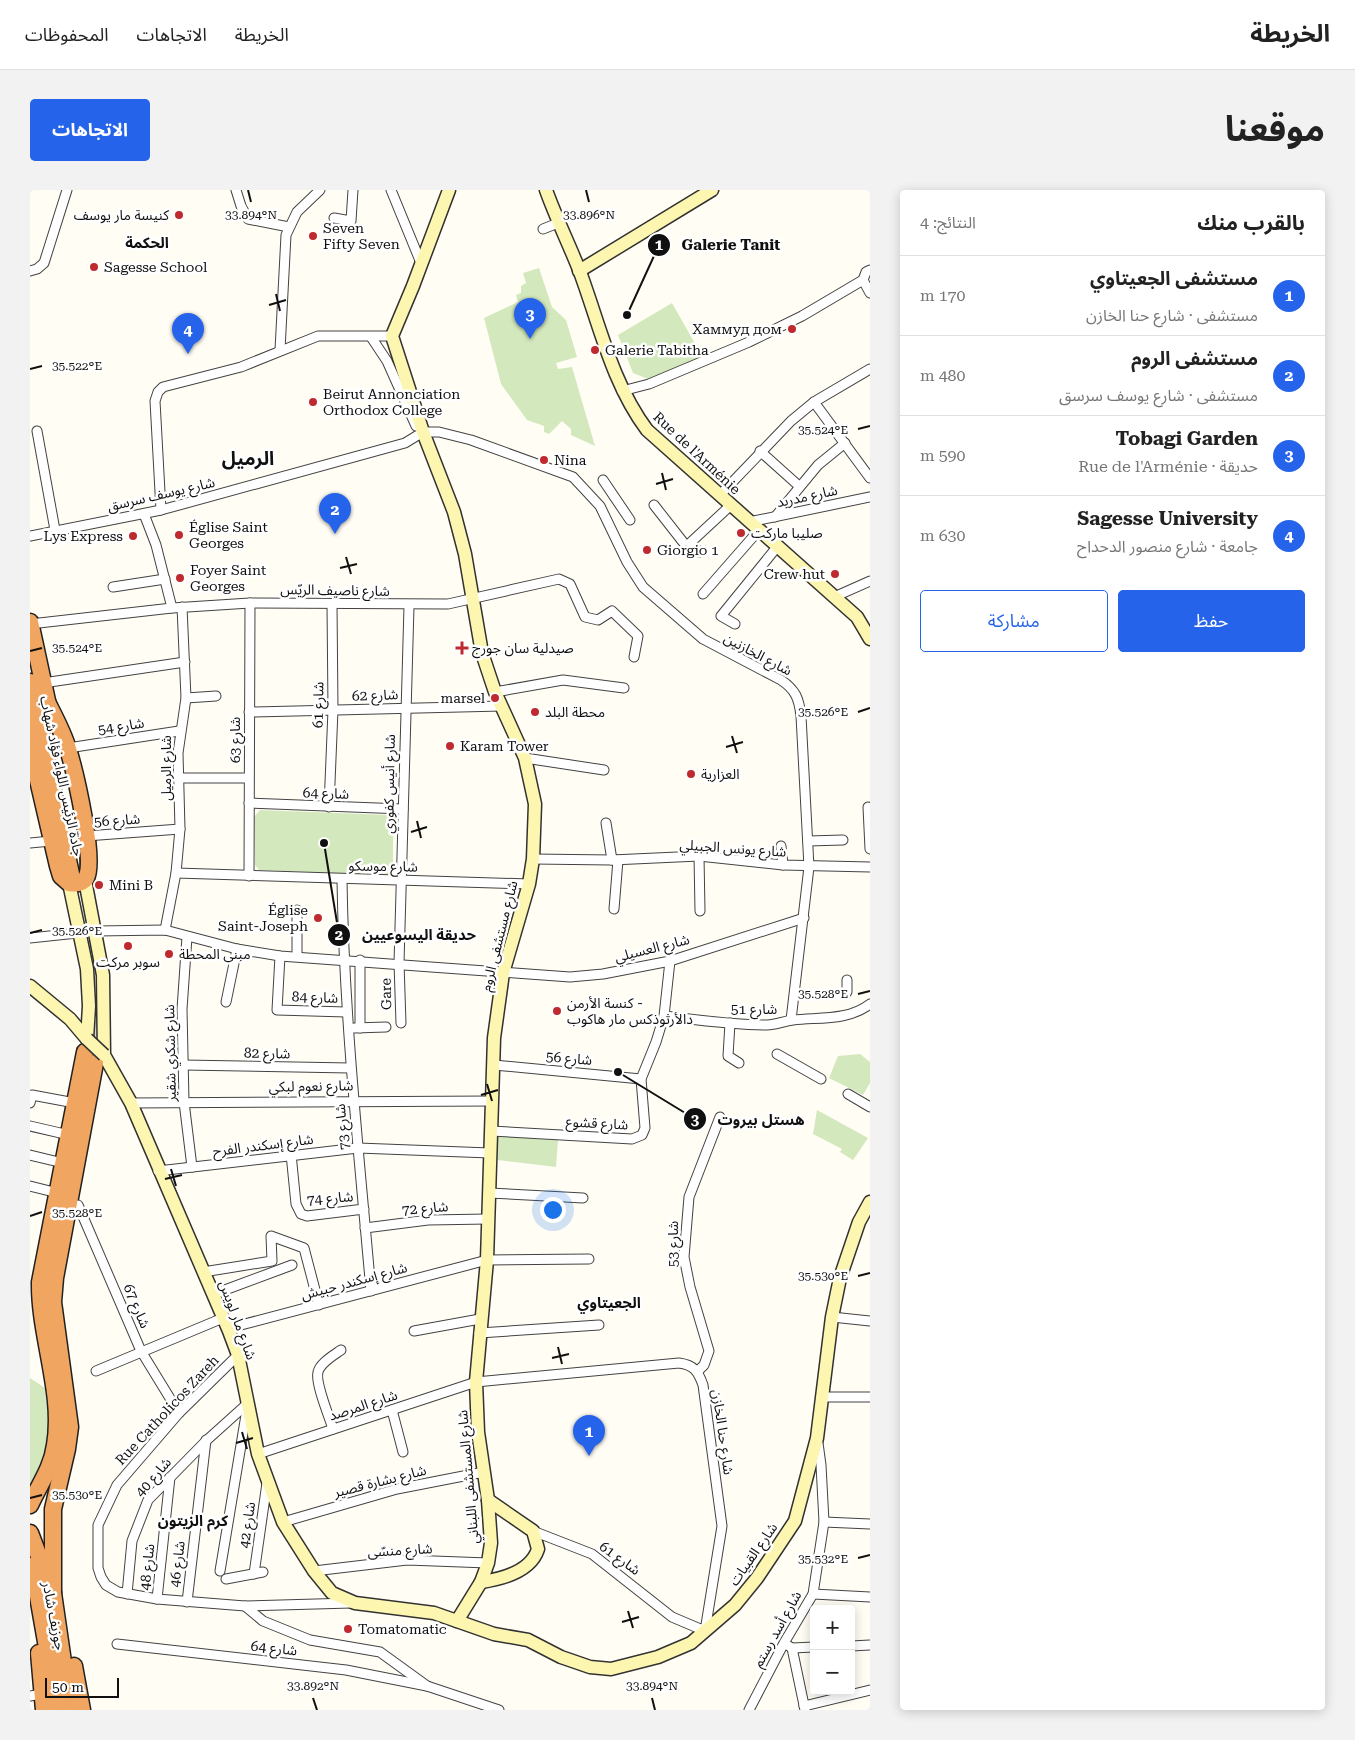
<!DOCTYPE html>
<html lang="ar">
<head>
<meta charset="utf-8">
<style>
	:root { --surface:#fff; --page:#f2f2f2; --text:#222; --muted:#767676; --line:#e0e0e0; --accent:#2563eb }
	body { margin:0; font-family:"Roboto Serif","Noto Sans Arabic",serif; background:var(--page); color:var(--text); direction:rtl }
	.controls { position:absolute; right:15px; bottom:15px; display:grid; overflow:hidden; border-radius:5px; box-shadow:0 2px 12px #0003 }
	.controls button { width:45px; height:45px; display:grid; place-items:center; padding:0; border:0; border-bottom:1px solid var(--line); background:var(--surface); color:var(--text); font:25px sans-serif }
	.scale { position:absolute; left:15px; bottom:12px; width:74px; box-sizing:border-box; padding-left:5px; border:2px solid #101010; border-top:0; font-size:14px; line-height:18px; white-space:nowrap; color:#101010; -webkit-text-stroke:4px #fff; paint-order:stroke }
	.you { position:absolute; left:522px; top:1019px; width:18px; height:18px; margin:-12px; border:4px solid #fff; border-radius:50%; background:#1a73e8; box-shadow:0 0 0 8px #1a73e833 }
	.badge { display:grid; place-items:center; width:32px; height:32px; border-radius:50%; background:var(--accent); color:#fff; font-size:16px; font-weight:700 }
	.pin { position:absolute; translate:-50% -41px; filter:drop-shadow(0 1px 2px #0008) }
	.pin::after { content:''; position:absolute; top:26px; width:18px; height:15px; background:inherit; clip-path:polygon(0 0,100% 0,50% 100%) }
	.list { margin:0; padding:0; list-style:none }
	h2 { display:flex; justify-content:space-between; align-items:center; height:65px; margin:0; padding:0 20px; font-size:21px }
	h2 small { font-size:16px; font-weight:400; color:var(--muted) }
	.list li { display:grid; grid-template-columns:32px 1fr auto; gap:15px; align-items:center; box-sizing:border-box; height:80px; padding:0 20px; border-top:1px solid var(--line) }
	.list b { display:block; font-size:19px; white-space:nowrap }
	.list p { margin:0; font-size:16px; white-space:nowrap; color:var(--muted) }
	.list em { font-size:16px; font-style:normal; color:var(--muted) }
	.actions { display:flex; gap:10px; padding:15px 20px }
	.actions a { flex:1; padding:11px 0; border:1px solid var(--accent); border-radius:5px; text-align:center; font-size:18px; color:var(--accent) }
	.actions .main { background:var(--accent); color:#fff }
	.map { position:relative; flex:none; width:840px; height:1520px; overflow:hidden; direction:ltr; border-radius:5px }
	header { display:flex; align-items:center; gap:30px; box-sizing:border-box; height:70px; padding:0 25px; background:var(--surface); border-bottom:1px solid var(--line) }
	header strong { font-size:24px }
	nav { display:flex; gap:28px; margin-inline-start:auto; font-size:18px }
	.intro { display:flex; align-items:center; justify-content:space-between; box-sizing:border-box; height:120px; padding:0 30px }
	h1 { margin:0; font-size:35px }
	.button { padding:12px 22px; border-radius:5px; background:var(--accent); color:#fff; font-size:18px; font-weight:700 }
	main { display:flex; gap:30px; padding:0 30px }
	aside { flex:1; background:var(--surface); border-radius:5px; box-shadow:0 2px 12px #0003 }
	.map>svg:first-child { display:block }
</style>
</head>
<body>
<header>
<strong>الخريطة</strong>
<nav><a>الخريطة</a><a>الاتجاهات</a><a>المحفوظات</a></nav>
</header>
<div class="intro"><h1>موقعنا</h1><a class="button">الاتجاهات</a></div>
<main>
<aside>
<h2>بالقرب منك<small>النتائج: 4</small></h2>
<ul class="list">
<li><span class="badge">1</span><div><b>مستشفى الجعيتاوي</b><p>مستشفى · شارع حنا الخازن</p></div><em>170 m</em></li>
<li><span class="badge">2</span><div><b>مستشفى الروم</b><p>مستشفى · شارع يوسف سرسق</p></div><em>480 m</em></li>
<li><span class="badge">3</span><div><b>Tobagi Garden</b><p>حديقة · Rue de l'Arménie</p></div><em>590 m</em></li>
<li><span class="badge">4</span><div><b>Sagesse University</b><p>جامعة · شارع منصور الدحداح</p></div><em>630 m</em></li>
</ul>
<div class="actions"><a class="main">حفظ</a><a>مشاركة</a></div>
</aside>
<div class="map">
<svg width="840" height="1520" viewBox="0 0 840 1520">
	<rect width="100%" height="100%" fill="#fffdf4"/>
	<!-- green -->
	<g fill="#d3e9bd">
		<path d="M509,78L522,117L536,130L547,167L526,173L528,179L542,177L565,256L541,245V239L532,231L519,244L514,242V236L497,230L471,194L454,128L488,112L486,105L491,103V96L496,93L493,83Z"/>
		<path d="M642,113L672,166L618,189L603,183L588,145Z"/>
		<path d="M230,620L358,625L363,631V679L358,685L229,680L225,675L224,627Z"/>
		<path d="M830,864L840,872V893L833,905L799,888L808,866Z"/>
		<path d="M787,920L838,948L823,970L810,962L812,959L783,944Z"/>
		<path d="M468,945L528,950L526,977L467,970Z"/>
		<path d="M0,1188L15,1198C18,1228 24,1272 0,1295Z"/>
	</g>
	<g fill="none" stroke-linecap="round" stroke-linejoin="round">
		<!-- highway-tunnel -->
		<path stroke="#dbd9d2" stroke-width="16" stroke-dasharray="16 8" stroke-linecap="butt" d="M65,871L69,821"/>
		<defs>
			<g id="street">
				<path d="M206,0L211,16L218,29L259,37"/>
				<path d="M361,0L391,73"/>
				<path d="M304,28L321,31L323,0"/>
				<path d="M513,39L528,33"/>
				<path d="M0,81L7,79L14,73L37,0"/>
				<path d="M833,90L840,103"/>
				<path d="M341,147L357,171L386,236"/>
				<path d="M250,160L256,45L267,22L290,0"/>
				<path d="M592,201L619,194L719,152L772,126L833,90L836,82L840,80"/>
				<path d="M784,212L840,288"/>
				<path d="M7,241L25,340"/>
				<path d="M730,261L769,296"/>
				<path d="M573,290L600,330"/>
				<path d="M690,305L761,231L784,212L840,179"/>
				<path d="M624,315L653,352"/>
				<path d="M131,320L125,211L128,202L133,197L211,177L288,146H362"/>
				<path d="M114,324L126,355L142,418"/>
				<path d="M745,327L788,275L815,253"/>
				<path d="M719,332L840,307"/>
				<path d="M0,346L131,320L375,253L393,242H409L441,250L543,287L570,316L597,372L613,397L673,449L751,490C766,500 769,509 771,526L779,677L761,830"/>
				<path d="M669,362L660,353L701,315"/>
				<path d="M83,397L135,389"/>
				<path d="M673,404L729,340"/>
				<path d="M804,407L840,391"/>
				<path d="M0,434L142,418L220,413L418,414L529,389L540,394L555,427L568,430L582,421L608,446L604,467"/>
				<path d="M705,434L691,426L747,357"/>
				<path d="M13,493L155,472"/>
				<path d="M465,502L533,490L594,498"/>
				<path d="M156,508L186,506"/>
				<path d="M219,522L472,516"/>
				<path d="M38,558L149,541"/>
				<path d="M495,568L574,580"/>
				<path d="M150,588H218"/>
				<path d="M219,613L373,619"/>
				<path d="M299,617L303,520L302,414"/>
				<path d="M838,617L840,659"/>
				<path d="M576,633L582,670"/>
				<path d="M56,646L150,639"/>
				<path d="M778,651L813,650"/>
				<path d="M0,653L21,651"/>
				<path d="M751,656L753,675"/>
				<path d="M669,666L670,721"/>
				<path d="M503,669L582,670L669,666L753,675L840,677"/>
				<path d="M146,683L499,694"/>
				<path d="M219,686L220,413"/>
				<path d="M312,690C314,827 329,964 341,1101"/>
				<path d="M584,719L588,670"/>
				<path d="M135,740L146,683L150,639L148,563L156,508L152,417"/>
				<path d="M157,747L152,819L154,912L162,977"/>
				<path d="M0,748L66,741L135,740L207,759L250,766L540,787L573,784L640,771L774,728"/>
				<path d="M250,766L247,820L316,822"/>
				<path d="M267,766V720"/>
				<path d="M330,770V838"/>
				<path d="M817,802V790"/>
				<path d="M196,812L207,759"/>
				<path d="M634,826C668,830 702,835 737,835C746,835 754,831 763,830C789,827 818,831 840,814"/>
				<path d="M371,833L369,773L379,416"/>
				<path d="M700,833L698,866L709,873"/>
				<path d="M324,838L356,837"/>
				<path d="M747,864L791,889"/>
				<path d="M153,875L320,878"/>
				<path d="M464,875L611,889"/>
				<path d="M818,904L840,917"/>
				<path d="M0,913L2,905L45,913"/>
				<path d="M101,913L462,911"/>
				<path d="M0,936L39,945"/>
				<path d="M461,941L602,949L612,945L615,938L611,889L626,852L634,826L640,771"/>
				<path d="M261,964L266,1014L271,1024L277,1026L334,1019"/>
				<path d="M0,965L33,973"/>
				<path d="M128,981L328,958L460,963"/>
				<path d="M0,996L28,1003"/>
				<path d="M459,1003L553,1008"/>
				<path d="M48,1015L111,1161L149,1223"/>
				<path d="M335,1038L398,1030L458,1029"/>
				<path d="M173,1082L242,1071L241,1046L274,1058L289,1115"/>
				<path d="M184,1104L262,1075"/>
				<path d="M802,1127L840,1131"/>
				<path d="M199,1141L211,1135L457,1070L559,1069"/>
				<path d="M384,1141L450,1129"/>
				<path d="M449,1143L569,1135"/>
				<path d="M208,1165L149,1223L87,1295L68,1335V1378L71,1387L76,1395L88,1402L127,1409L215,1416L321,1413"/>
				<path d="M66,1181L193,1128"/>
				<path d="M668,1181L674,1175L679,1161L660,1097L654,1067L659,1007L690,927"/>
				<path d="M791,1207H840"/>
				<path d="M362,1220L373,1262"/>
				<path d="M303,1239C299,1226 285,1193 288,1182C290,1173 304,1165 311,1160"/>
				<path d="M228,1264L446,1192L649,1173C664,1175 668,1181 673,1195L692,1336L675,1441L642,1427L562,1364L503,1341"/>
				<path d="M253,1332L367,1299L454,1282"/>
				<path d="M794,1332L840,1334"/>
				<path d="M190,1381L217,1219"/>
				<path d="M284,1381L377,1370L458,1373"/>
				<path d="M224,1384L237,1293"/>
				<path d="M196,1389L233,1382"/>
				<path d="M97,1404L102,1351L118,1310L177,1250L217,1214"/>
				<path d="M783,1404L840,1407"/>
				<path d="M127,1409L140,1287"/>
				<path d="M157,1412L176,1250"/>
				<path d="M215,1416L233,1431L280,1450L350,1462L397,1496L469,1520"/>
				<path d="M87,1454L316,1480L397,1496"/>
				<path d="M757,1455L762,1458L784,1457"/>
				<path d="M821,1456L840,1455"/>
				<path d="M762,1458L775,1520"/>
				<path d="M0,1506L11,1504"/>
				<path d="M774,1516L840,1500"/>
				<path d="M719,1520L754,1453L783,1404L794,1332L791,1275L788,1253"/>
			</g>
			<g id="secondary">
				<path d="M419,0L383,96L362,146L393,242L424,322L435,364L452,463L465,502L495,568L505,614L503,669L499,694L473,783L464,848L457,1070L446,1192L448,1242L458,1310L461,1353L458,1373L451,1392L427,1431"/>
				<path d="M516,0C526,28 539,54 550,82C570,136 582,193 617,240L827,427L840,449"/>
				<path d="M549,81L682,0"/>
				<path d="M55,690L73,785L74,865L101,913L199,1141L208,1165L228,1264L253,1332L284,1381L302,1403L325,1413L404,1423L464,1444L498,1450L531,1467L560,1477L581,1479L628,1467L661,1453L705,1415L727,1388L765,1331L787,1248L802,1127L810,1088L829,1032L840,1012"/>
				<path d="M39,693L57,779L59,816L57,849"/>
				<path d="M0,796L40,829L57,849"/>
				<path d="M451,1392C472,1389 501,1381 508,1359L503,1341L458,1310"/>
			</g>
			<g id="highway">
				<path d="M0,432L19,520"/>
				<path d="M0,492L41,684"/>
				<path d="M4,513L1,560L28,676L31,686L39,693C45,694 52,694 56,688C66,671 45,582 38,559C33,542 24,526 16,510"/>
				<path d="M0,1315C9,1295 22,1278 25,1255C34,1203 9,1145 10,1092L55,862"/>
				<path d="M0,1343L23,1403L40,1520"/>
				<path d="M0,1376L6,1395L28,1520"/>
				<path d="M23,1403V1319L37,1259L40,1237L23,1112L25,1088L65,873"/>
				<path d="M9,1463L14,1520"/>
				<path d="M44,1476L52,1520"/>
			</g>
		</defs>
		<!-- street casing -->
		<use href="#street" stroke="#434343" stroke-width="11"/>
		<!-- secondary casing -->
		<use href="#secondary" stroke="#323232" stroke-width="15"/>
		<!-- highway casing -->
		<use href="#highway" stroke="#212121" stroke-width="19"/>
		<!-- street -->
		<use href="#street" stroke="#fff" stroke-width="9"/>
		<!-- secondary -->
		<use href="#secondary" stroke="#fdf6b1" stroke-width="12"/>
		<!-- highway -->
		<use href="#highway" stroke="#f0a560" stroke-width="16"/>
		<defs>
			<path id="secondary-bridge" d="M57,849L74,865"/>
		</defs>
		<!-- secondary-bridge casing -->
		<use href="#secondary-bridge" stroke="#323232" stroke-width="15" stroke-linecap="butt"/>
		<!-- secondary-bridge -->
		<use href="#secondary-bridge" stroke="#fdf6b1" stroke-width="12"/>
	</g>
	<!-- ticks -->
	<path fill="none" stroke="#101010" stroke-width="2" d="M218,0L221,12M556,0L559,12M246,104L250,121M239,115L256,110M0,179L12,176M828,239L840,236M632,283L636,300M626,294L643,289M316,367L321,384M310,378L327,374M0,461L12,458M828,522L840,518M702,546L707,563M696,557L713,552M387,631L391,648M381,642L397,637M0,743L12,740M828,804L840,801M457,894L462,911M451,905L468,900M141,979L146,996M135,989L152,985M0,1026L12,1022M828,1086L840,1083M528,1157L532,1174M522,1168L539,1164M212,1242L217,1259M206,1253L223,1248M0,1308L12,1305M828,1368L840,1365M598,1421L603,1438M592,1432L609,1427M283,1508L287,1520M622,1508L625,1520"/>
	<!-- markers -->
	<g fill="#be2a2e" stroke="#fff" stroke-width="2">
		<circle cx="149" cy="25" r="5"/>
		<circle cx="283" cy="46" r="5"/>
		<circle cx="64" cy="77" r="5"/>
		<circle cx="762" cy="139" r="5"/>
		<circle cx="565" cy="160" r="5"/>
		<circle cx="283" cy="212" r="5"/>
		<circle cx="514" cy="270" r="5"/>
		<circle cx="711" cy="343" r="5"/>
		<circle cx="149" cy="345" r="5"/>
		<circle cx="103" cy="346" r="5"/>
		<circle cx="617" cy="360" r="5"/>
		<circle cx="805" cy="384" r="5"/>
		<circle cx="150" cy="388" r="5"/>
		<path d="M429.5 450.5h5v5h5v5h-5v5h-5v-5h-5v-5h5z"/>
		<circle cx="465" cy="508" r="5"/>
		<circle cx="505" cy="522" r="5"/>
		<circle cx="420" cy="556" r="5"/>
		<circle cx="661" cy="584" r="5"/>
		<circle cx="69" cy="695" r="5"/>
		<circle cx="288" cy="728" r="5"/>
		<circle cx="98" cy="756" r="5"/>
		<circle cx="139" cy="764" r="5"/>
		<circle cx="527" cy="821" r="5"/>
		<circle cx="318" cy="1439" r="5"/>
	</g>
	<g text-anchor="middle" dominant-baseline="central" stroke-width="5" stroke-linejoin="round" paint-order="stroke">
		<!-- poi labels -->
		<g font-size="14" fill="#101010" stroke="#fff" text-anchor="start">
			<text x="139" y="25" text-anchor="end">كنيسة مار يوسف</text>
			<text x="293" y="38">Seven<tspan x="293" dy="16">Fifty Seven</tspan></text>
			<text x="74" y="77">Sagesse School</text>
			<text x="752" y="139" text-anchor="end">Хаммуд дом</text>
			<text x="575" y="160">Galerie Tabitha</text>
			<text x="293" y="204">Beirut Annonciation<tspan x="293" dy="16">Orthodox College</tspan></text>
			<text x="524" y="270">Nina</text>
			<text x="159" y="337">Église Saint<tspan x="159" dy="16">Georges</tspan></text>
			<text x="721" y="343">صليبا ماركت</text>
			<text x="93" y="346" text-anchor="end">Lys Express</text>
			<text x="627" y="360">Giorgio 1</text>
			<text x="160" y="380">Foyer Saint<tspan x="160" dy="16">Georges</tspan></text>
			<text x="795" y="384" text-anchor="end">Crew hut</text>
			<text x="442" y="458">صيدلية سان جورج</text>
			<text x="455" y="508" text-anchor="end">marsel</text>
			<text x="515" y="522">محطة البلد</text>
			<text x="430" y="556">Karam Tower</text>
			<text x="671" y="584">العزارية</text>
			<text x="79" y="695">Mini B</text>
			<text x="278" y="720" text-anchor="end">Église<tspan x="278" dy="16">Saint-Joseph</tspan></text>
			<text x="149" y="764">مبنى المحطة</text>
			<text x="98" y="772" text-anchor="middle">سوبر مركت</text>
			<text x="537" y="813">كنسة الأرمن -<tspan x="537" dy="16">دالأرثوذكس مار هاكوب</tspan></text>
			<text x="328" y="1439">Tomatomatic</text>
		</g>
		<!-- street labels -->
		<g font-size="14" fill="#101010" stroke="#fff">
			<text transform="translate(667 263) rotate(43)">Rue de l'Arménie</text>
			<text transform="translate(131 304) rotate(-13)">شارع يوسف سرسق</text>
			<text transform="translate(777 306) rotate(-12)">شارع مدريد</text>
			<text transform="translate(305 400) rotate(1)">شارع ناصيف الريّس</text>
			<text transform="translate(728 464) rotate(28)">شارع الخازنين</text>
			<text transform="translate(345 505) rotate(-2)">شارع 62</text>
			<text transform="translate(288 515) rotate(-89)">شارع 61</text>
			<text transform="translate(91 536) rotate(-9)">شارع 54</text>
			<text transform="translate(205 550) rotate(-90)">شارع 63</text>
			<text transform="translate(136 578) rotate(-90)">شارع الرميل</text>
			<text transform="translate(32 586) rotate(78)">جادة الرئيس اللواء فؤاد شهاب</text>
			<text transform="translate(359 594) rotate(-89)">شارع أنيس كفوري</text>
			<text transform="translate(296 603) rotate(2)">شارع 64</text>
			<text transform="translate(87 630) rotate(-4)">شارع 56</text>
			<text transform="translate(703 658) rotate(4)">شارع يونس الجبيلي</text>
			<text transform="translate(353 676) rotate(1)">شارع موسكو</text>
			<text transform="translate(469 746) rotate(-76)">شارع مستشفى الروم</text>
			<text transform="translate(622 758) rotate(-14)">شارع العسيلي</text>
			<text transform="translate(356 804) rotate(-91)">Gare</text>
			<text transform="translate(285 807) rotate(2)">شارع 84</text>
			<text x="724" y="819">شارع 51</text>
			<text transform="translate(140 863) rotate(-91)">شارع شكري شقير</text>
			<text transform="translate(237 863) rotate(1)">شارع 82</text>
			<text transform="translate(539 868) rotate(5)">شارع 56</text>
			<text transform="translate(281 896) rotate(-1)">شارع نعوم لبكي</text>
			<text transform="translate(567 933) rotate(3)">شارع قشوع</text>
			<text transform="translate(312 937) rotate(-96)">شارع 73</text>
			<text transform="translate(233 955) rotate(-7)">شارع إسكندر الفرح</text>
			<text transform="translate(300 1008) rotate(-5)">شارع 74</text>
			<text transform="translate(395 1018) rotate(-5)">شارع 72</text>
			<text transform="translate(643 1054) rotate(-90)">شارع 53</text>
			<text transform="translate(324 1091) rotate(-15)">شارع إسكندر حبيش</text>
			<text transform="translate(107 1116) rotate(67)">شارع 67</text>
			<text transform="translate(208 1130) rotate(70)">شارع مار لويس</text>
			<text transform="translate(333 1215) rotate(-18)">شارع المرصد</text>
			<text transform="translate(137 1220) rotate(-47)">Rue Catholicos Zareh</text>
			<text transform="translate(693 1242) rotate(82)">شارع حنا الخازن</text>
			<text transform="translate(123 1287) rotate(-49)">شارع 40</text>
			<text transform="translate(438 1287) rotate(-95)">شارع المستشفى اللبناني</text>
			<text transform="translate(350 1291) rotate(-14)">شارع بشارة قصير</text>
			<text transform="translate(217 1335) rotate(-82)">شارع 42</text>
			<text transform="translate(370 1360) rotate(-3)">شارع منسّى</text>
			<text transform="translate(723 1364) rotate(-55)">شارع القبيات</text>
			<text transform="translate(590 1368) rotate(36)">شارع 61</text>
			<text transform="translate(147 1374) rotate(-83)">شارع 46</text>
			<text transform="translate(117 1377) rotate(-84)">شارع 48</text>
			<text transform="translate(24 1426) rotate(79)">جوزيف شادر</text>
			<text transform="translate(747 1439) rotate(-61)">شارع أسد رستم</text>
			<text transform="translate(244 1458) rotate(6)">شارع 64</text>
		</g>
		<!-- neighbourhood labels -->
		<g font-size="15" font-weight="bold" fill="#101010" stroke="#fff">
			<text x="117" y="53">الحكمة</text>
			<text x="579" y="1113">الجعيتاوي</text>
			<text x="163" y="1331">كرم الزيتون</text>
		</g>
		<!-- district labels -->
		<g font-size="19" font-weight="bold" fill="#101010" stroke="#fff">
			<text x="218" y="268">الرميل</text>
		</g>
	</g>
	<g font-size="12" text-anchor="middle" fill="#101010" stroke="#fff" stroke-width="5" stroke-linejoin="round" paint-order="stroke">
		<text x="559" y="29">33.896°N</text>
		<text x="221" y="29">33.894°N</text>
		<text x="47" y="180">35.522°E</text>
		<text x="793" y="244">35.524°E</text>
		<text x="47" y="462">35.524°E</text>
		<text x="793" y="526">35.526°E</text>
		<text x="47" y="745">35.526°E</text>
		<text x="793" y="808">35.528°E</text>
		<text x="47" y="1027">35.528°E</text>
		<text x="793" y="1090">35.530°E</text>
		<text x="47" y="1309">35.530°E</text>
		<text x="793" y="1373">35.532°E</text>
		<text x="283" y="1500">33.892°N</text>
		<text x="622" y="1500">33.894°N</text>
	</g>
	<!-- callouts -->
	<path fill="none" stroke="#101010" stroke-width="2" d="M597 125L629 55M294 653L309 745M588 882L665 929"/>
	<g fill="#101010" stroke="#fff" stroke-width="2">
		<circle cx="597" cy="125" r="5"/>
		<circle cx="294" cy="653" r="5"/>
		<circle cx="588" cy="882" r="5"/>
		<circle cx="629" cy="55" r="12"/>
		<circle cx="309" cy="745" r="12"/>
		<circle cx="665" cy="929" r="12"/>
	</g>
	<g font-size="15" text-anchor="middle" font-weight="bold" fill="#fff">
		<text x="629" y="60">1</text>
		<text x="309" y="750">2</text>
		<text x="665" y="935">3</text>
	</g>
	<g font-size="15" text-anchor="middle" font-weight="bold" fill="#101010" stroke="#fff" stroke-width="5" stroke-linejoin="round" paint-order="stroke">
		<text x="701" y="60">Galerie Tanit</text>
		<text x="389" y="750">حديقة اليسوعيين</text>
		<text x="731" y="935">هستل بيروت</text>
	</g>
</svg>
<div class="controls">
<button>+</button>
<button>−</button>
</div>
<div class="scale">50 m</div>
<div class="you"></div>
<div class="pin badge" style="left:559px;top:1266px">1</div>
<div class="pin badge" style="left:305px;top:344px">2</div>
<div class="pin badge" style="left:500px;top:149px">3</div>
<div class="pin badge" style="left:158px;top:164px">4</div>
</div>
</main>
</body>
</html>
